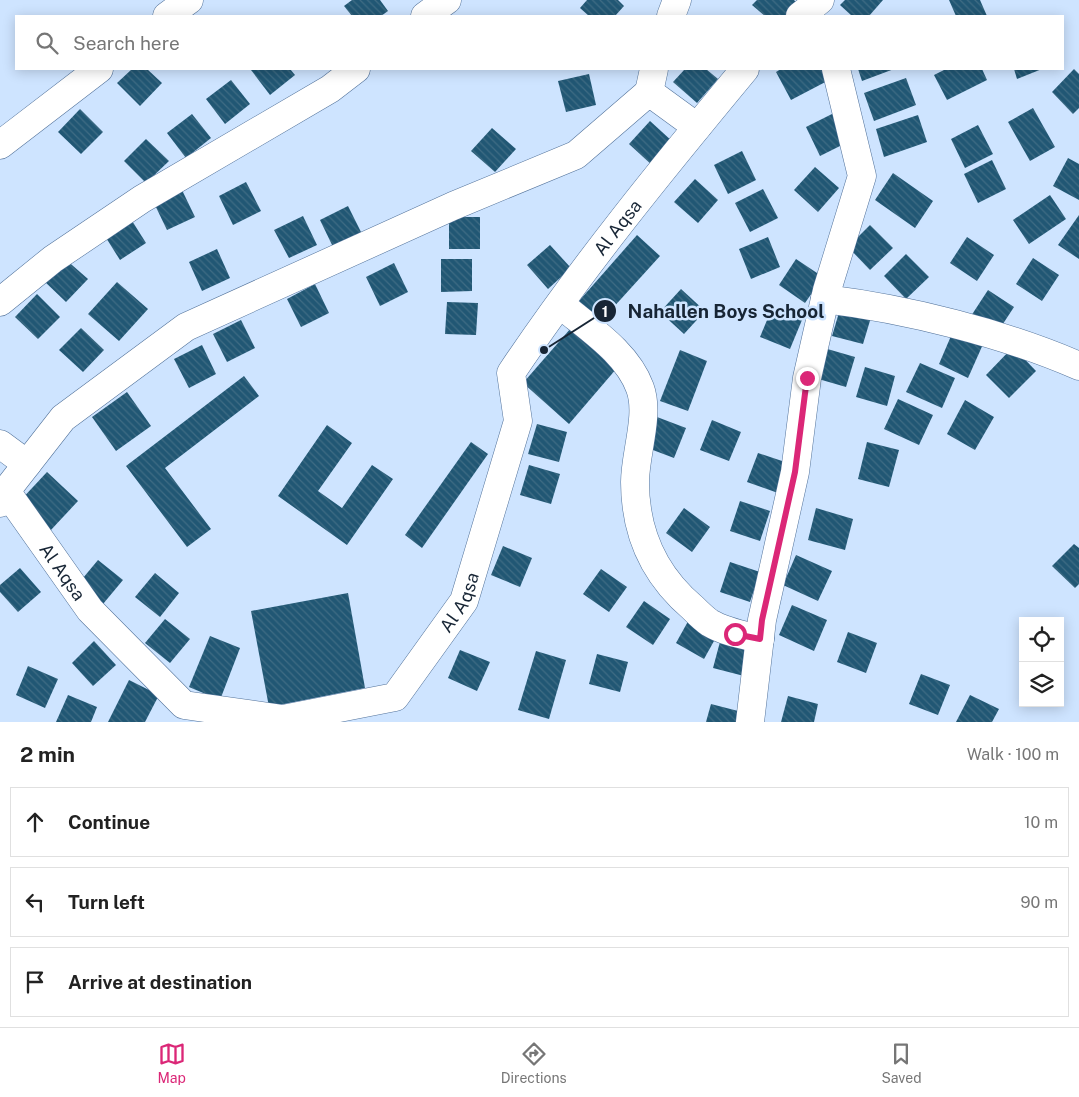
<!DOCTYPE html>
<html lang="en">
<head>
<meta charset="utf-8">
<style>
	:root { --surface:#fff; --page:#f2f2f2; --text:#222; --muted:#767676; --line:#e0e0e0; --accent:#db2777 }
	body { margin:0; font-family:"Public Sans",sans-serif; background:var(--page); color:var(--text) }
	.controls { position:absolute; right:15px; bottom:15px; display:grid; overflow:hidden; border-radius:0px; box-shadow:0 2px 12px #0003 }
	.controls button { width:45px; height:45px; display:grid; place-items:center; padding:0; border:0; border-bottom:1px solid var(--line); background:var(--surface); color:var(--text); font:25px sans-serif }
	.stop { position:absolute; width:15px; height:15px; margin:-11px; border:4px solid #db2777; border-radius:50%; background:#fff }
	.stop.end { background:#db2777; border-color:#fff; box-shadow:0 1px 5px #0008 }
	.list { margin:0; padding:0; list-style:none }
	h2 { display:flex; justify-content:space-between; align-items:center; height:65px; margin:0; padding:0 20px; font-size:21px }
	h2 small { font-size:16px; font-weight:400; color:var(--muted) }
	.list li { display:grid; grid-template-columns:32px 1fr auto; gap:15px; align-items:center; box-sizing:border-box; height:70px; margin:0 10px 10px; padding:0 10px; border:1px solid var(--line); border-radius:0px }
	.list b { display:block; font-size:19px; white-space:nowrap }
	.list em { font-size:16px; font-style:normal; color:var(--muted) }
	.icon { flex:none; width:28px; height:28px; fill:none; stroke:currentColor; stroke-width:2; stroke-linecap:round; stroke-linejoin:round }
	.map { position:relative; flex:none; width:1079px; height:722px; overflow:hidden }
	.search { position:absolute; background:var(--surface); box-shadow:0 2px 12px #0003; left:15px; right:15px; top:15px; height:55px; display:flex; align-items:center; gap:12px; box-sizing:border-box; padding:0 18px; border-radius:0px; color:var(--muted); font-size:19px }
	.sheet { height:305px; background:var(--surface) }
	nav { display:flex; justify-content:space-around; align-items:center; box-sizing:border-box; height:70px; border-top:1px solid var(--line); background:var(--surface); font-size:14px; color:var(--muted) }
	nav a { display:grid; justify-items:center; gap:2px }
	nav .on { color:var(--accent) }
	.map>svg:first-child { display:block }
</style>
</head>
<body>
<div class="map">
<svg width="1079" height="722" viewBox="0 0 1079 722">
	<defs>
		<pattern id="building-back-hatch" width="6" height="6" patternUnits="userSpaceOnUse" patternTransform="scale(1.25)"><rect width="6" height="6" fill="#215774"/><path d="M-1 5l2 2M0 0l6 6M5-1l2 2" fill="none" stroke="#3f6c84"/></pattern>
	</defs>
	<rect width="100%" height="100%" fill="#cee4ff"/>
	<!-- building -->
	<g fill="url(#building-back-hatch)">
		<path d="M352,0H380L388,11L381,16H352L344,6Z"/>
		<path d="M587,0H618L624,6L615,16H589L580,8Z"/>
		<path d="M757,0H794L797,3L785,16H765L752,5Z"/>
		<path d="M845,0H883L869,16H852L840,5Z"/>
		<path d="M949,0H980L987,16H956Z"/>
		<path d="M132,69H147L162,83L140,106L117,83Z"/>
		<path d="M253,69H290L295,75L270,95L251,70Z"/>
		<path d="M685,69H706L718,79L697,103L673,82Z"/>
		<path d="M781,69H828L833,78L791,100L776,72Z"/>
		<path d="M858,69H894L862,81Z"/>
		<path d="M946,69H982L987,80L947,100L934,75Z"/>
		<path d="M1014,69H1042L1017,79Z"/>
		<path d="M1074,69L1079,74V108L1073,114L1052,92Z"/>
		<path d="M589,74L596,105L566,112L558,81Z"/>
		<path d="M906,78L916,105L874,121L864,93Z"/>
		<path d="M231,80L250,104L225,124L206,99Z"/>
		<path d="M1033,108L1055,147L1030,161L1008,122Z"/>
		<path d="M80,109L103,132L81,154L58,132Z"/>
		<path d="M834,113L848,142L820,156L806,127Z"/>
		<path d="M192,114L211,138L186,158L167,133Z"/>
		<path d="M918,115L927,142L884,157L876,129Z"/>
		<path d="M650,121L673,142L653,166L629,144Z"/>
		<path d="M978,125L993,154L965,168L951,139Z"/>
		<path d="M492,128L516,149L495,172L471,151Z"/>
		<path d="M146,139L169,161L146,183L124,161Z"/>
		<path d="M742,151L756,180L728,194L714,165Z"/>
		<path d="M1068,158L1079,164V200L1053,186Z"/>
		<path d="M992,160L1006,189L978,203L964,174Z"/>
		<path d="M815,167L839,188L818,212L794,190Z"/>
		<path d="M893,173L933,201L915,228L875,200Z"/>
		<path d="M695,179L718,200L698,223L674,202Z"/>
		<path d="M246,182L261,211L233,225L219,196Z"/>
		<path d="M181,188L195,217L167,230L153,201Z"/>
		<path d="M763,189L778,218L750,232L735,203Z"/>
		<path d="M1050,195L1066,219L1029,244L1013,220Z"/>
		<path d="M348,206L362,234L334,249L320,220Z"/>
		<path d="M1079,215V259L1058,245Z"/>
		<path d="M129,216L146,243L120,260L103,233Z"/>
		<path d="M303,216L317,245L289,258L274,230Z"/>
		<rect x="449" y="217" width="31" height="32"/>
		<path d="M870,225L893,248L870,270L848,247Z"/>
		<path d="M637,235L660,256L601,321L579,301Z"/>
		<path d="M768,237L780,267L751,279L739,249Z"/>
		<path d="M967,237L994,255L977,281L950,263Z"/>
		<path d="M550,245L571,268L548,289L527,265Z"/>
		<path d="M217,249L230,278L202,291L189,262Z"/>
		<path d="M906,254L929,277L906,299L884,276Z"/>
		<path d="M64,258L88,279L66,302L43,280Z"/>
		<path d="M1033,258L1059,275L1042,301L1016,284Z"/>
		<path d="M441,259H472V291L441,292Z"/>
		<path d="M796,259L823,277L805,303L779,285Z"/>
		<path d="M394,263L408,292L380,306L366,277Z"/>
		<path d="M117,282L148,309L119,341L88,314Z"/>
		<path d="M315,284L329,313L301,327L287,299Z"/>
		<path d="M681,289L705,311L684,334L660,312Z"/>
		<path d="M988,290L1014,307L997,333L971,316Z"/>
		<path d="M37,294L60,317L38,339L15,317Z"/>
		<path d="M447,302L478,303L476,335L445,334Z"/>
		<path d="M841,306L872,314L863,344L832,336Z"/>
		<path d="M772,308L802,320L790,349L760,337Z"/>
		<path d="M241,320L255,348L227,362L213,334Z"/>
		<path d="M81,328L104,350L83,372L59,350Z"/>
		<path d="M571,328L617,368L569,424L523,383Z"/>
		<path d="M954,329L984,342L968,378L939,364Z"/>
		<path d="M202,345L216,374L189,388L174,359Z"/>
		<path d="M1013,347L1036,371L1009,398L986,375Z"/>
		<path d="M824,348L855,357L846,387L815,378Z"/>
		<path d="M680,350L707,361L688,411L660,401Z"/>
		<path d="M920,363L955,378L942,408L906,392Z"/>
		<path d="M865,367L895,376L887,406L856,397Z"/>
		<path d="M244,376L259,396L165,468L211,529L187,547L126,466Z"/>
		<path d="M127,392L151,426L116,451L92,417Z"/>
		<path d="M898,399L933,415L919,445L884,429Z"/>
		<path d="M965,400L994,417L975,450L947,434Z"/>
		<path d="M657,417L686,428L674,458L645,447Z"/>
		<path d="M712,420L741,432L729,461L700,450Z"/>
		<path d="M537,424L567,432L559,462L528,454Z"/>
		<path d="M327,425L352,443L318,491L342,508L372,465L393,479L347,545L278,496Z"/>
		<path d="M471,442L488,454L422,548L405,535Z"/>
		<path d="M867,442L899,450L889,487L858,479Z"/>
		<path d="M758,453L788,463L778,493L747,482Z"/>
		<path d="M529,465L560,474L551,504L520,495Z"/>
		<path d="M47,472L78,501L50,531L19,502Z"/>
		<path d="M740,501L770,511L760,541L730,531Z"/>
		<path d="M684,508L710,527L692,552L666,533Z"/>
		<path d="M816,508L853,519L845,550L808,540Z"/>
		<path d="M1074,544L1079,548V584L1075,588L1052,566Z"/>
		<path d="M503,546L532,558L520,587L491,575Z"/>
		<path d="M796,555L832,571L818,601L783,585Z"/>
		<path d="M98,560L123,580L103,604L78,584Z"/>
		<path d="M730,562L760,572L750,602L720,592Z"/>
		<path d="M20,568L41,592L18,612L0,592V585Z"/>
		<path d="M601,569L627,587L609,612L583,594Z"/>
		<path d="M155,573L179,593L160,617L135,597Z"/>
		<path d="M348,593L365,688L269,707L251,611Z"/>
		<path d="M644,601L670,619L653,645L626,627Z"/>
		<path d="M792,605L827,620L814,651L779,635Z"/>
		<path d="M691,616L719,632L704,659L676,643Z"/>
		<path d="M165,619L190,639L170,663L145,643Z"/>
		<path d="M848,632L877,643L866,673L837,662Z"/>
		<path d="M210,636L240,648L220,700L189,687Z"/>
		<path d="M721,638L752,646L744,676L713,668Z"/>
		<path d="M94,641L116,665L93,686L72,663Z"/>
		<path d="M460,650L490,662L477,691L448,678Z"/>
		<path d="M536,651L566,660L549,719L518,710Z"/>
		<path d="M597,654L628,662L620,692L589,684Z"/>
		<path d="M28,666L58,679L45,708L16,695Z"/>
		<path d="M921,674L950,685L938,715L909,704Z"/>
		<path d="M129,680L159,695L145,722H108Z"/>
		<path d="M68,695L97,707L91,722H56Z"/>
		<path d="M970,695L999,709L992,722H956Z"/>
		<path d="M788,696L818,704L814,722H781Z"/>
		<path d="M711,704L742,712L739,722H706Z"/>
	</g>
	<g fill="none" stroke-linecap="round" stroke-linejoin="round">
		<defs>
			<g id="minor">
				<path d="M167,16L189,0"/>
				<path d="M425,16L447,0"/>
				<path d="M671,16L677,0"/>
				<path d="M800,16L820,0"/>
				<path d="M649,92L654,69"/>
				<path d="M0,145L99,69"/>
				<path d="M825,299C907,309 1003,333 1079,366"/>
				<path d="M0,302L53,259L142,199L330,89L356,69"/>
				<path d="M560,304C588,328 627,352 640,388C650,415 635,453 635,482C635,533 654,575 693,608C698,613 704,619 710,623C725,632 743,635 760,639"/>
				<path d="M0,444L27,464"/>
				<path d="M6,491L63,418L186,327L453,206L576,155L649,92L697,127"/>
				<path id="s1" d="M0,503L6,491L90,610L184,705L283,719L395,697L464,601L518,421L511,373C582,267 663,168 745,69"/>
				<path d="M750,722L762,620L795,472L807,378L827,290L862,176L836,69"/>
			</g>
		</defs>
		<!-- minor casing -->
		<use href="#minor" stroke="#53739b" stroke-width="29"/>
		<!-- minor -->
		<use href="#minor" stroke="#fff" stroke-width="28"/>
	</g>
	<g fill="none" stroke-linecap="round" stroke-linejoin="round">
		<!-- route -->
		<path stroke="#db2777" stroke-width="6" d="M735,634L760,639L762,620L795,472L807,378"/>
	</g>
	<g text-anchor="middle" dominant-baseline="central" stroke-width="5" stroke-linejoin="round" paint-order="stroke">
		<!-- street labels -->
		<g font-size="18" fill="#172535" stroke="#cee4ff">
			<text stroke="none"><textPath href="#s1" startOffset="1042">Al Aqsa</textPath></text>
			<text stroke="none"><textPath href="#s1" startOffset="112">Al Aqsa</textPath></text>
			<text stroke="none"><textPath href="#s1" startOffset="622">Al Aqsa</textPath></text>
		</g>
	</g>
	<!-- callouts -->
	<path fill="none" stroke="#172535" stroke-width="2" d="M544 350L605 311"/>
	<g fill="#172535" stroke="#cee4ff" stroke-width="2">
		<circle cx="544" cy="350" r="5"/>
		<circle cx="605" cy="311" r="12"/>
	</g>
	<g font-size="15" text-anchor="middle" font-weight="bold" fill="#fff">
		<text x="605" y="317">1</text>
	</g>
	<g font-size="19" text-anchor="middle" font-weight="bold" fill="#172535" stroke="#cee4ff" stroke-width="5" stroke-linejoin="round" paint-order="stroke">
		<text x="726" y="318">Nahallen Boys School</text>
	</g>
</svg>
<div class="controls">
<button><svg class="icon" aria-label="locate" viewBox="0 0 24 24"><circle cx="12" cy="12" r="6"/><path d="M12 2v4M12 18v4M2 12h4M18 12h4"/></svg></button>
<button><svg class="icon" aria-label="layers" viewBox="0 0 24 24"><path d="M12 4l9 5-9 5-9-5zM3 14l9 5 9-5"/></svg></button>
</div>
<div class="stop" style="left:735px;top:634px"></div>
<div class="stop end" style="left:807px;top:378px"></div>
<div class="search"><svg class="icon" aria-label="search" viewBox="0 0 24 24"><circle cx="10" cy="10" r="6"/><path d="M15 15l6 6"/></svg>Search here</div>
</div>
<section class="sheet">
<h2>2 min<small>Walk · 100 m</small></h2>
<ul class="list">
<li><svg class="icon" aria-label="ahead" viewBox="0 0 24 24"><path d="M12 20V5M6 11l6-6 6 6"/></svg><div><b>Continue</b></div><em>10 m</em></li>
<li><svg class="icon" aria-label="left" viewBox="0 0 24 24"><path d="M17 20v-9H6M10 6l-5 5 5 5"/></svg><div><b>Turn left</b></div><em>90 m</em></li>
<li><svg class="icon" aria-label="arrive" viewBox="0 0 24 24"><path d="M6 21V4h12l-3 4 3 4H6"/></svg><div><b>Arrive at destination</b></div></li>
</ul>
</section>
<nav>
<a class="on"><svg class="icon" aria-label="map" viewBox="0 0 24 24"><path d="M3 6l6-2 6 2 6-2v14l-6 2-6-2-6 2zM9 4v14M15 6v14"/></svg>Map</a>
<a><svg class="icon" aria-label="directions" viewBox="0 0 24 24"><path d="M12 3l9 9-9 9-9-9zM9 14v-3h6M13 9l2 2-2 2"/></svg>Directions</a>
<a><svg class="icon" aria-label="saved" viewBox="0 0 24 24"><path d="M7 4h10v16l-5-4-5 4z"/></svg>Saved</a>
</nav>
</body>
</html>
